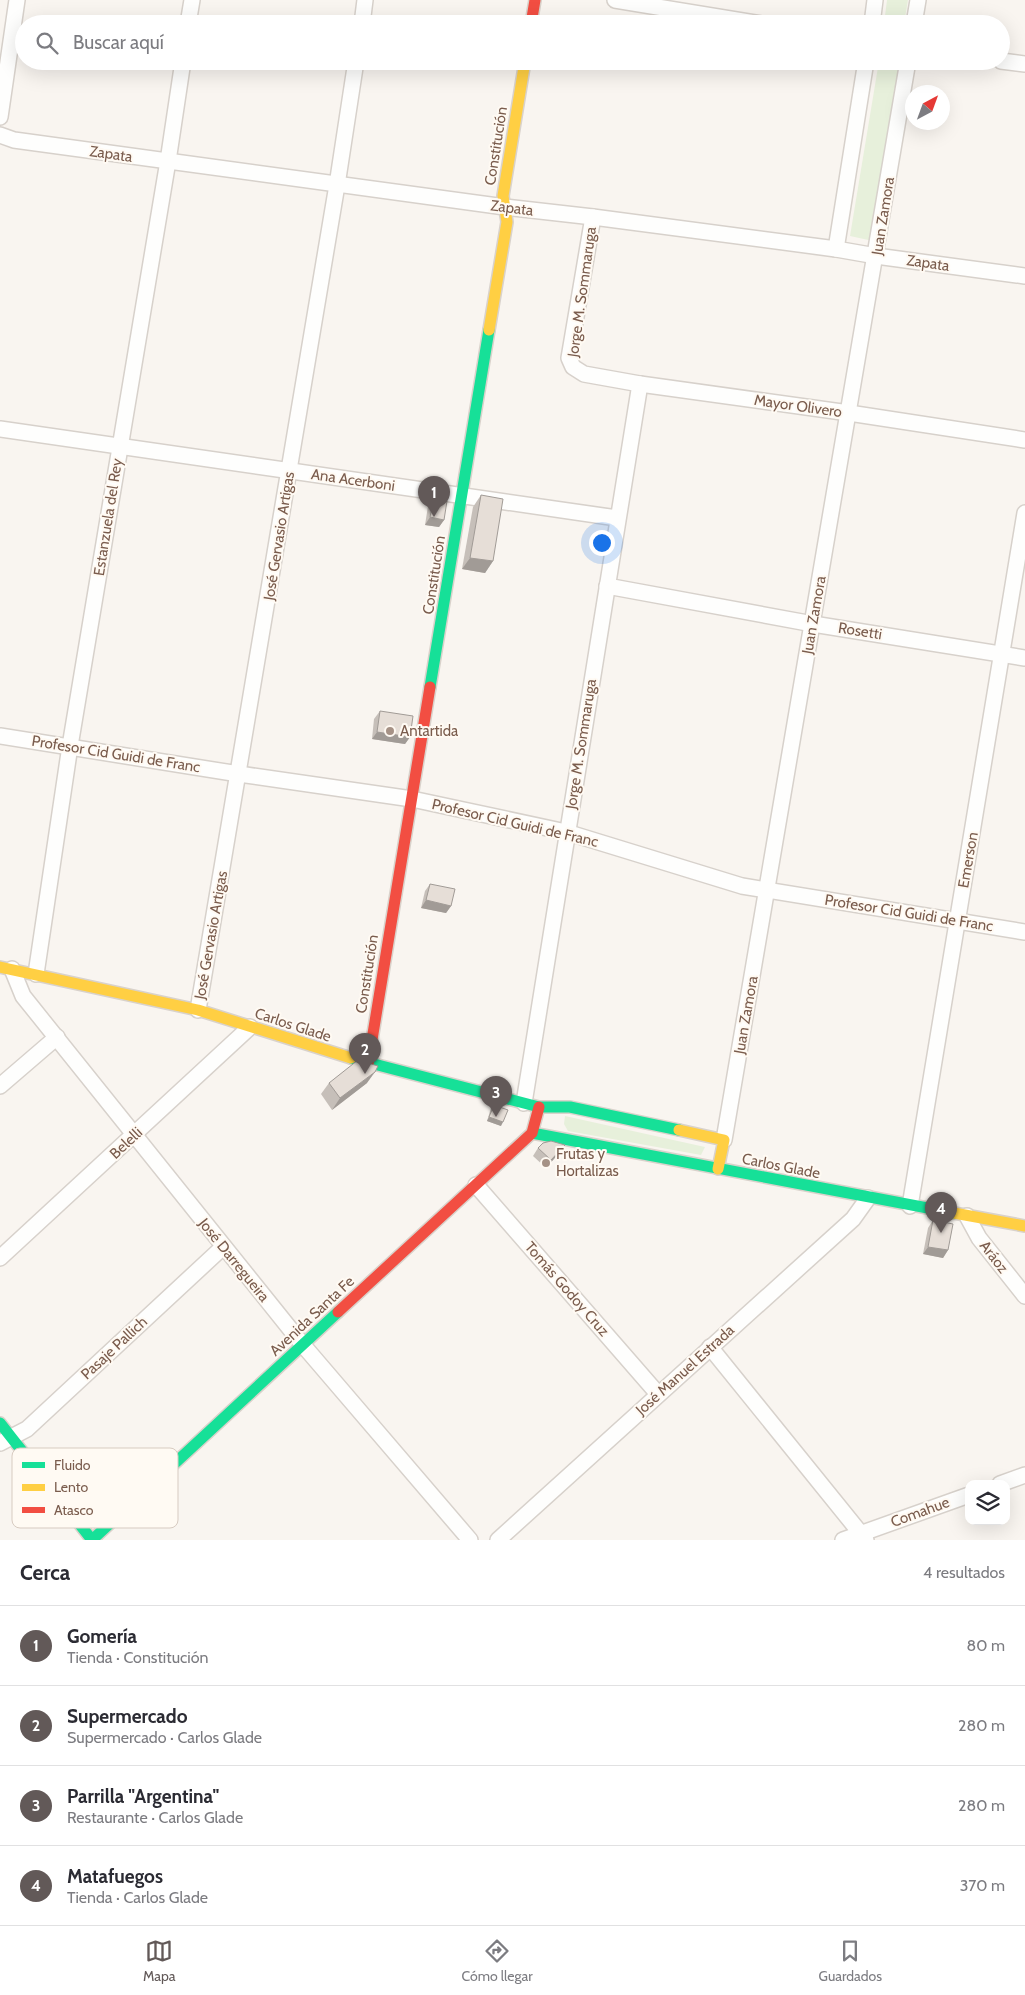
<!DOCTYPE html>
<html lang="es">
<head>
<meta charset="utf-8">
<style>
	:root { --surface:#fff; --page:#f2f2f3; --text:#2b2b33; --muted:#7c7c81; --line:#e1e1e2; --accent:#625958 }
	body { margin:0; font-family:Cabin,sans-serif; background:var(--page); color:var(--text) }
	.controls { position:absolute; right:15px; bottom:15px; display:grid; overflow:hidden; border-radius:10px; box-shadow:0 5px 20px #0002 }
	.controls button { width:45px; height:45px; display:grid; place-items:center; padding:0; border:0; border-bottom:1px solid var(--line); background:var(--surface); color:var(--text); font:25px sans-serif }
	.compass { position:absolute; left:905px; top:85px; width:45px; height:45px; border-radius:50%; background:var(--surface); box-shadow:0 5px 20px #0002; rotate:41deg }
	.you { position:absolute; left:601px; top:542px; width:18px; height:18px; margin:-12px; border:4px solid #fff; border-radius:50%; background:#1a73e8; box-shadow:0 0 0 8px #1a73e833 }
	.badge { display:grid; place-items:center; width:32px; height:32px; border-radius:50%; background:var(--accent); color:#fff; font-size:16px; font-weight:700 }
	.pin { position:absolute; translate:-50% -41px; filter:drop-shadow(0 1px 2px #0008) }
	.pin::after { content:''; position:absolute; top:26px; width:18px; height:15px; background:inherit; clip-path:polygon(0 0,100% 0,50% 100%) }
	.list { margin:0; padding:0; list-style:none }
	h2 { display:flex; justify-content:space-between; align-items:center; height:65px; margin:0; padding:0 20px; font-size:21px }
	h2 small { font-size:16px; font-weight:400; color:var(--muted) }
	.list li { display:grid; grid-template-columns:32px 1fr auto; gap:15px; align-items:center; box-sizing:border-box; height:80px; padding:0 20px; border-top:1px solid var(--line) }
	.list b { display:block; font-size:19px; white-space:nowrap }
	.list p { margin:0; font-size:16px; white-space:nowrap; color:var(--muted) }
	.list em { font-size:16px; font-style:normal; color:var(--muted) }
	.icon { flex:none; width:28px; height:28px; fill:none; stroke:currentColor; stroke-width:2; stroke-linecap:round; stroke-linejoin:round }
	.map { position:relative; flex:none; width:1025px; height:1540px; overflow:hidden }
	.search { position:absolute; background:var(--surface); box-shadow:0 5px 20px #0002; left:15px; right:15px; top:15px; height:55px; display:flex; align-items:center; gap:12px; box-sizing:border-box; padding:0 18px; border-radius:28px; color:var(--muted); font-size:19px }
	.sheet { height:385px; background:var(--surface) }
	nav { display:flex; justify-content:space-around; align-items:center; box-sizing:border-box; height:70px; border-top:1px solid var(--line); background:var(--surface); font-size:14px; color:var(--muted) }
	nav a { display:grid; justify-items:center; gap:2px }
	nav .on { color:var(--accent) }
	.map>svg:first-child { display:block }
</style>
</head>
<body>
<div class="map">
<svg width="1025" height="1540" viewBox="0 0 1025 1540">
	<rect width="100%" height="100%" fill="#f9f5f0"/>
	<!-- green -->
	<g fill="#e7f0db">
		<path d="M887,0H908L904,24H884Z"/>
		<path d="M879,61H900L873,241L850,236Z"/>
		<path d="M565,1116L705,1147L701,1155L568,1131L564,1124Z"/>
	</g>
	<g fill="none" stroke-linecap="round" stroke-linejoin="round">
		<defs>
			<g id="street">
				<path d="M615,0L761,24"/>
				<path d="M188,24L192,0"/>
				<path d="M362,24L365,0"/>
				<path d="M872,24L875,0"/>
				<path d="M914,24L918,0"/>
				<path d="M1001,61L1025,64"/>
				<path d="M0,117L17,0"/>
				<path d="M0,135L14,140L505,207L593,217L836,249L876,256L1025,276"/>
				<path d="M593,217L569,358L573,367L584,374L640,384L849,413L1025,440"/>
				<path d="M836,249L866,61"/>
				<path d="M0,429L617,518"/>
				<path d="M607,586L813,624L1025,658"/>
				<path d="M0,736L239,774L412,799L566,832L742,886L1025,932"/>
				<path d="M12,969L23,996L303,1345L470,1540"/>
				<path d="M36,974L70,746L168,161L183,61"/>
				<path d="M198,1010L337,185L356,61"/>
				<path d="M0,1086L57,1037"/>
				<path d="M524,1103L640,384"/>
				<path d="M724,1140L908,61"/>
				<path d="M476,1185L658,1394"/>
				<path d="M910,1206L1025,513"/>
				<path d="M967,1216L979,1238L1025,1296"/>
				<path d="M0,1258L250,1027"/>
				<path d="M710,1347L866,1540"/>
				<path d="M0,1443L27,1429L223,1247"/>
				<path d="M1000,1484L1025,1475"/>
				<path d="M498,1540L853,1219L868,1198"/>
				<path d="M843,1540L969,1495"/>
			</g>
			<g id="fast">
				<path d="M430,687L489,330"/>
				<path d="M351,1058L539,1107H570L679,1130"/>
				<path d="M532,1133L954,1213"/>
				<path d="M0,1423L92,1540"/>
				<path d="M92,1540L338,1312"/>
			</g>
			<g id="slow">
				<path d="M489,330L507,222L503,196L525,61"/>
				<path d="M0,967L198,1010L351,1058"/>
				<path d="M679,1130L724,1140L718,1169"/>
				<path d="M954,1213L1025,1226"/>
			</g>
			<g id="jam">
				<path d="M531,24L535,0"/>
				<path d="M368,1064L430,687"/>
				<path d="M338,1312L532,1133L539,1107"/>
			</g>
		</defs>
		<!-- street casing -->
		<use href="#street" stroke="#d7d1cb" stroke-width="18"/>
		<!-- fast casing -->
		<use href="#fast" stroke="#d9d2cb" stroke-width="14"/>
		<!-- slow casing -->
		<use href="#slow" stroke="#d9d2cb" stroke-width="14"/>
		<!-- jam casing -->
		<use href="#jam" stroke="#d9d2cb" stroke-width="14"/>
		<!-- street -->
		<use href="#street" stroke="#fefefd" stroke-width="15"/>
		<!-- fast -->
		<use href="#fast" stroke="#16e098" stroke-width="11"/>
		<!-- slow -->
		<use href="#slow" stroke="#ffcf43" stroke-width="11"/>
		<!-- jam -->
		<use href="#jam" stroke="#f24e42" stroke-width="11"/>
	</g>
	<!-- wall -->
	<g fill="#c6bfb9">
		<path d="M481,495L493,561L485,573L462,569L473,507Z"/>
		<path d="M434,499L444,520L439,527L425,525L428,506Z"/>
		<path d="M380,711L410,737L405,744L372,739L374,719Z"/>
		<path d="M430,884L451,906L446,913L421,908L425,891Z"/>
		<path d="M329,1083H367L332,1110L321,1094Z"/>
		<path d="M494,1105L501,1126L487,1121L491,1108Z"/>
		<path d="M538,1148L560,1152L546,1168L533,1156Z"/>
		<path d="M933,1220L948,1250L943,1258L923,1254L928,1228Z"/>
	</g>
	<!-- shaded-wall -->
	<g fill="#a19b96">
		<path d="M430,517L444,520L439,527L425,525Z"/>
		<path d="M470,558L493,561L485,573L462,569Z"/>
		<path d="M377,732L410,737L405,744L372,739Z"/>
		<path d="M426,900L451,906L446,913L421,908Z"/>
		<path d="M375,1072L367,1083L332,1110L340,1098Z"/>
		<path d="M489,1117L503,1122L501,1126L487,1121Z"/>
		<path d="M565,1145L560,1152L546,1168L551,1160Z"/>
		<path d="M928,1247L948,1250L943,1258L923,1254Z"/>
	</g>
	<!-- building -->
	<g fill="#e6ded7" stroke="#a19b96">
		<path d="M481,495L503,499L493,561L470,558Z"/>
		<path d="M434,499L447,501L444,520L430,517Z"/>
		<path d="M380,711L413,716L410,737L377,732Z"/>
		<path d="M430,884L455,889L451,906L426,900Z"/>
		<path d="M358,1060L378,1066L375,1072L340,1098L329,1083Z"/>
		<path d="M494,1105L508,1110L503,1122L489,1117Z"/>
		<path d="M551,1141L565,1145L551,1160L538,1148L543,1143Z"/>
		<path d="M933,1220L953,1224L948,1250L928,1247Z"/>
	</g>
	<!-- markers -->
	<g fill="#a69286" stroke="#fffaf3" stroke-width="2">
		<circle cx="390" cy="731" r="5"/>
		<circle cx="546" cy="1163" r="5"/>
	</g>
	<g text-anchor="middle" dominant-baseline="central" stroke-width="4" stroke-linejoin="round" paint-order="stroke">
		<!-- street labels -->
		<g font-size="15" fill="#7a5c4d" stroke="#fffaf3">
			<text transform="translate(496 146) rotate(-81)">Constitución</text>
			<text transform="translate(111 154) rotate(8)">Zapata</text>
			<text transform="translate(512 208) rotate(7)">Zapata</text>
			<text transform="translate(883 216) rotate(-81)">Juan Zamora</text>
			<text transform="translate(928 263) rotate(8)">Zapata</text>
			<text transform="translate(582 292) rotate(-82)">Jorge M. Sommaruga</text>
			<text transform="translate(798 406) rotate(8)">Mayor Olivero</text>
			<text transform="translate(353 480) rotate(8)">Ana Acerboni</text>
			<text transform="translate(108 517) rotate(-81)">Estanzuela del Rey</text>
			<text transform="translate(279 536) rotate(-81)">José Gervasio Artigas</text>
			<text transform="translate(434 575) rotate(-81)">Constitución</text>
			<text transform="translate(814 615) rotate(-80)">Juan Zamora</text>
			<text transform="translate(860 631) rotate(9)">Rosetti</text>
			<text transform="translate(581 744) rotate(-81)">Jorge M. Sommaruga</text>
			<text transform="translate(116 754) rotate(9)">Profesor Cid Guidi de Franc</text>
			<text transform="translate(515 823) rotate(13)">Profesor Cid Guidi de Franc</text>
			<text transform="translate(968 860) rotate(-80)">Emerson</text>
			<text transform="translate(909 913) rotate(9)">Profesor Cid Guidi de Franc</text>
			<text transform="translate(211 935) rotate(-80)">José Gervasio Artigas</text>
			<text transform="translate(367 974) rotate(-81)">Constitución</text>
			<text transform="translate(746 1015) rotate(-80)">Juan Zamora</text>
			<text transform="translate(293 1025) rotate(18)">Carlos Glade</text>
			<text transform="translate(126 1143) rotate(-43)">Belelli</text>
			<text transform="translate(781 1166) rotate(11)">Carlos Glade</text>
			<text transform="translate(994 1257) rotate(52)">Aráoz</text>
			<text transform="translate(234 1260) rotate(51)">José Darregueira</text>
			<text transform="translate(567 1289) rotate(49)">Tomás Godoy Cruz</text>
			<text transform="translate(312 1316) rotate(-43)">Avenida Santa Fe</text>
			<text transform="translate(114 1348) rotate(-43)">Pasaje Pallich</text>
			<text transform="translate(685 1370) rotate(-42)">José Manuel Estrada</text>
			<text transform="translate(920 1512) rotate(-20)">Comahue</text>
		</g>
		<!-- poi labels -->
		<g font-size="15" fill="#7a5c4d" stroke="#fffaf3" text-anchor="start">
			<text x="400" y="731">Antartida</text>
			<text x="556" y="1154">Frutas y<tspan x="556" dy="17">Hortalizas</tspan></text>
		</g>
	</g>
	<!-- legend -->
	<rect x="12" y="1448" width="166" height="80" rx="8" fill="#fffaf3" stroke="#d7cbc1" stroke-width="1"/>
	<rect x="22" y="1462" width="23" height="6" fill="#16e098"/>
	<rect x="22" y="1484" width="23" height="7" fill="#ffcf43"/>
	<rect x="22" y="1507" width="23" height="6" fill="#f24e42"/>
	<g font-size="14" fill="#7a5c4d">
		<text x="54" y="1470">Fluido</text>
		<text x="54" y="1492">Lento</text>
		<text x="54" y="1515">Atasco</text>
	</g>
</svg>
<div class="controls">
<button><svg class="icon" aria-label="layers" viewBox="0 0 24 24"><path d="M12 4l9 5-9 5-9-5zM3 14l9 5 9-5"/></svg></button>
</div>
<svg class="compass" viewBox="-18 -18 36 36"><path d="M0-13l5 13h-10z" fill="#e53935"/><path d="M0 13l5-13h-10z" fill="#7c7c81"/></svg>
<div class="you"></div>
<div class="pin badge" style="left:434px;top:517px">1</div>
<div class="pin badge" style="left:365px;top:1074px">2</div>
<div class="pin badge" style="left:496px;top:1117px">3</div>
<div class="pin badge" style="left:941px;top:1233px">4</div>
<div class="search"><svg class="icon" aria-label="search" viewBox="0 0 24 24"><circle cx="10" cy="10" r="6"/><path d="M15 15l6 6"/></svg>Buscar aquí</div>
</div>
<section class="sheet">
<h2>Cerca<small>4 resultados</small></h2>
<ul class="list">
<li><span class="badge">1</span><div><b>Gomería</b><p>Tienda · Constitución</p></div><em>80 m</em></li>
<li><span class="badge">2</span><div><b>Supermercado</b><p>Supermercado · Carlos Glade</p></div><em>280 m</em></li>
<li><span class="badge">3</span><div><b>Parrilla &quot;Argentina&quot;</b><p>Restaurante · Carlos Glade</p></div><em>280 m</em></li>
<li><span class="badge">4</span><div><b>Matafuegos</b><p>Tienda · Carlos Glade</p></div><em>370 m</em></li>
</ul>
</section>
<nav>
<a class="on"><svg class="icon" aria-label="map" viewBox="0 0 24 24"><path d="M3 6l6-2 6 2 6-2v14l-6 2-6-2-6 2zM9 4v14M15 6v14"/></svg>Mapa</a>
<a><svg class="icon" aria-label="directions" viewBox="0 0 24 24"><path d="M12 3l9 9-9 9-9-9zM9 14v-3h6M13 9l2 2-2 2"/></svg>Cómo llegar</a>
<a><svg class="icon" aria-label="saved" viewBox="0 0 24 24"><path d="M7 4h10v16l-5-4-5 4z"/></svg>Guardados</a>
</nav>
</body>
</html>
